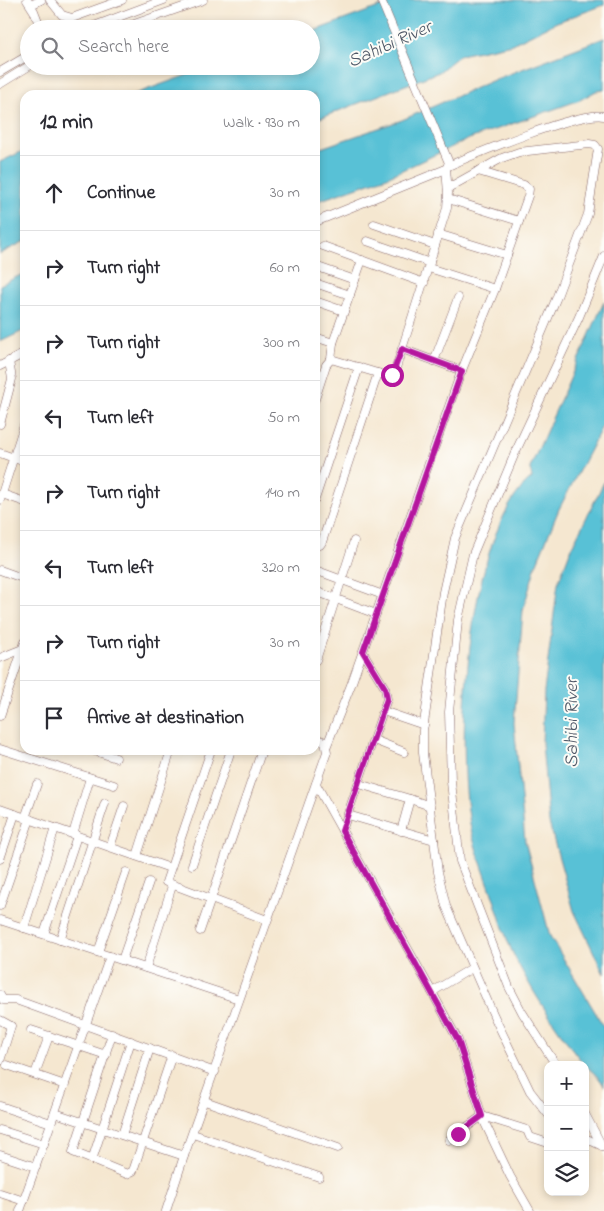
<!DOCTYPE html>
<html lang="en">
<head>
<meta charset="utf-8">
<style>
	:root { --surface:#fff; --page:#f7f7f7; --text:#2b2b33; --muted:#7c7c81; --line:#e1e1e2 }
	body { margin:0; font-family:"Indie Flower",sans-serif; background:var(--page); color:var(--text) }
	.controls { position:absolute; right:15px; bottom:15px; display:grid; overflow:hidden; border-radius:10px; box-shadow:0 2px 8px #0003 }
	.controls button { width:45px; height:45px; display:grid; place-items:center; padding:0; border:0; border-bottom:1px solid var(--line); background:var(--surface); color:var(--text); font:25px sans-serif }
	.stop { position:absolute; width:15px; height:15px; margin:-11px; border:4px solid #b5179e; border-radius:50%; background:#fff }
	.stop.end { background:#b5179e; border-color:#fff; box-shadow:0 1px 5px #0008 }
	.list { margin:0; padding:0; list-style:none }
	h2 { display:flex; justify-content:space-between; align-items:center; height:65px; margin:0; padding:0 20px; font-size:21px }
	h2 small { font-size:16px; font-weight:400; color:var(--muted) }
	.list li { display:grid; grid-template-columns:32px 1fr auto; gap:15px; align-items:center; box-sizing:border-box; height:75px; padding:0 20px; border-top:1px solid var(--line) }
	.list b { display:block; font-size:19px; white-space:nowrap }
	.list em { font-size:16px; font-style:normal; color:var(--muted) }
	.icon { flex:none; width:28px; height:28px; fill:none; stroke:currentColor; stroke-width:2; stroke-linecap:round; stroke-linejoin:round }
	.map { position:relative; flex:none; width:604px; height:1211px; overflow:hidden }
	.search { position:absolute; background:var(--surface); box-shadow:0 2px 8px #0003; left:20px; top:20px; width:300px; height:55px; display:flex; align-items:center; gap:12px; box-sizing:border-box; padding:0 18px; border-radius:28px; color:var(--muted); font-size:19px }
	.panel { position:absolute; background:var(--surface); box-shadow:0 2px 8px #0003; left:20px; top:90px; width:300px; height:665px; border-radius:15px }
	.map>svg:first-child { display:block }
</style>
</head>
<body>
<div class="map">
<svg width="604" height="1211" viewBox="0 0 604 1211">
	<rect width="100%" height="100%" fill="#fdfcf7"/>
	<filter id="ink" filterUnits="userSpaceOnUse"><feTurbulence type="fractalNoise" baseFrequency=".02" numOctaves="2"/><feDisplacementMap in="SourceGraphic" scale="10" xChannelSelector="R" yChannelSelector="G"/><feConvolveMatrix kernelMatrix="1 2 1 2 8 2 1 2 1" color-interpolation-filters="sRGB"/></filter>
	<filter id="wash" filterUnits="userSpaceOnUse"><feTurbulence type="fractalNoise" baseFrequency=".0096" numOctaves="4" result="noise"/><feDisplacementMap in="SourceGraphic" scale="20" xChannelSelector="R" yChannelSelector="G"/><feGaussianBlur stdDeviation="1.12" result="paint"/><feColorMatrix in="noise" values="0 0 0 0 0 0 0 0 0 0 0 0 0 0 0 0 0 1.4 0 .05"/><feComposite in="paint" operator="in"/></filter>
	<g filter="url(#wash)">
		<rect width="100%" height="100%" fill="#f5e7d0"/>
		<!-- water -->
		<g fill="#59c1d6" stroke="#527080">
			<path d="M398,0H604V5L557,22L512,44L460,55L439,72L315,120V95H132L212,66H311V32Z"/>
			<path d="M604,38V90L596,91L580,100L469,139L387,177L315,202V150L402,120L496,79Z"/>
			<path d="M25,150V241L0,254V162Z"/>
			<path d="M25,273V330L0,342V285Z"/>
			<path d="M604,302V423L559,509L536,565L523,610L514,723L525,841L550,936L604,1027V1086C598,1074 587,1069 579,1058C556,1028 522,977 508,942C502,926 497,908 491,891C485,874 478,856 473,838C453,759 465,530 532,478L530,468Z"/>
			<path d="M604,482V974L574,911L549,823L542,744L544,691L558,583L570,551Z"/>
		</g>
	</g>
	<g filter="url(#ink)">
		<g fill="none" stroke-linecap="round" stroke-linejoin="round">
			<defs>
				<g id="minor">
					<path d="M27,0L34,11L41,29"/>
					<path d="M50,0L62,15L72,18L122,0"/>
					<path d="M31,5L41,0"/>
					<path d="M86,29L164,0"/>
					<path d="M120,29L203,0"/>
					<path d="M0,72L29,55"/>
					<path d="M0,84L29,66"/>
					<path d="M448,166C476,154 578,111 604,116"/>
					<path d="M448,188L502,158L519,152L589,144L595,145L598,149L588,214L556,299L455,538L443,592L423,730V753L438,872L446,906L494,1016L530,1091L548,1114"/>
					<path d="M448,199L519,221"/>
					<path d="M315,222L446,169L449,163L381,0"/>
					<path d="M374,224L435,245"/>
					<path d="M438,234L507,255"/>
					<path d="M367,241L430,263"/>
					<path d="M323,246L424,283"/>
					<path d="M315,266L355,280"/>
					<path d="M429,268L495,289"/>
					<path d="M315,283L350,295"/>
					<path d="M315,301L344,311"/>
					<path d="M315,337L333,343"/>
					<path d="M402,349L462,371"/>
					<path d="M331,359L333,343L362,260"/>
					<path d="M434,361L458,298"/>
					<path d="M0,366L25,353"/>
					<path d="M315,399L326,365L331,359L387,376L395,371L447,208L448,193L446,169"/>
					<path d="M0,424L12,379L9,361"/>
					<path d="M0,453L25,462"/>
					<path d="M2,494L25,502"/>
					<path d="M315,499L359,367"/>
					<path d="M0,500L25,422"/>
					<path d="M315,544L320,545L322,542L378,373"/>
					<path d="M0,570L25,579"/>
					<path d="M315,570L383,595"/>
					<path d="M315,591L376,614"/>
					<path d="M0,658L25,648"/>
					<path d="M316,660L354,541"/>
					<path d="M383,711L424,725"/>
					<path d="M0,716L25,642"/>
					<path d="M374,740L404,752"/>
					<path d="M327,745L351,685L460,375L495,289L528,196L529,189L524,185L478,171"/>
					<path d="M0,749L114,785"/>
					<path d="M92,750L116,758"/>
					<path d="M211,750L166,882L267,920"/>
					<path d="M316,784L432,992"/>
					<path d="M359,784L410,799"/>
					<path d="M0,809L170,868"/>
					<path d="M348,815L434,840"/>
					<path d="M25,818L37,784"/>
					<path d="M342,831L387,699L385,688L363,652"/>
					<path d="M401,831L410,799L430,806"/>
					<path d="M73,834L90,778"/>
					<path d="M110,847L124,806"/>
					<path d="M137,856L171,750"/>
					<path d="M0,859L15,814"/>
					<path d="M192,865L231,750"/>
					<path d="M0,906L30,819"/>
					<path d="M0,920L239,999"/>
					<path d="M24,928L55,828"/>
					<path d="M200,931L262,750"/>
					<path d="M44,934L77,836"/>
					<path d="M60,940L105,803"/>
					<path d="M98,952L126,872"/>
					<path d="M122,960L149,882"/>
					<path d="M146,968L172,886"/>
					<path d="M472,968L432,992L458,1040L483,1119L510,1176L530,1211"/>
					<path d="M0,995L3,1000H16L215,1072"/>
					<path d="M0,1020L11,1026L0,1061"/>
					<path d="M31,1030L106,1055"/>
					<path d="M112,1034L73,1152L127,1174L133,1171L172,1055"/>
					<path d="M7,1065L65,1085"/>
					<path d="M556,1065L522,1012L509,987L460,861L451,782L449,712L458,620L473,554L515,453L579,317L604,256"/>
					<path d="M35,1074L49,1036"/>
					<path d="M205,1101L338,1148"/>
					<path d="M0,1106L51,1123"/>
					<path d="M55,1113L184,1156"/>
					<path d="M585,1114L602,1146"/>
					<path d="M0,1130L44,1144"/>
					<path d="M193,1134L319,1177"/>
					<path d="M122,1135L150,1048"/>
					<path d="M585,1138L602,1146"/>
					<path d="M449,1140L482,1116L527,1130L530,1137L548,1143"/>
					<path d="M0,1155L36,1167"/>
					<path d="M92,1160L131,1041"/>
					<path d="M0,1193L24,1201"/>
					<path d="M20,1211L110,956"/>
					<path d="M166,1211L184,1156L327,752L325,742L315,738"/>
				</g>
			</defs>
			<!-- minor casing -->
			<use href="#minor" stroke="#866565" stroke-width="9"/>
			<!-- minor -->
			<use href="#minor" stroke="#fff" stroke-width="8"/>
		</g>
	</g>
	<g fill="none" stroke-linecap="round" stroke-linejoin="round" filter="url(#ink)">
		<!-- route -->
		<path stroke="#b5179e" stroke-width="6" d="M392,375L402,349L462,371L363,652L385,688L387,699L342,831L458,1040L482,1116L458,1134"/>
	</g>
	<g text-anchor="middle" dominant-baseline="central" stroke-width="4" stroke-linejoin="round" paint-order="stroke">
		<!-- water labels -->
		<g font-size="19" font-style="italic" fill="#4f5867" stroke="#fdfcf7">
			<text transform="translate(390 45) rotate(-24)">Sahibi River</text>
			<text transform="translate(572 723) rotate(-90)">Sahibi River</text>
		</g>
	</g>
</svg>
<div class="controls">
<button>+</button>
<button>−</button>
<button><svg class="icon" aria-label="layers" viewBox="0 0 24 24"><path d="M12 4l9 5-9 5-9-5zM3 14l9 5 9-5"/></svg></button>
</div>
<div class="stop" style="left:392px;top:375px"></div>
<div class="stop end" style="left:458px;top:1134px"></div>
<div class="search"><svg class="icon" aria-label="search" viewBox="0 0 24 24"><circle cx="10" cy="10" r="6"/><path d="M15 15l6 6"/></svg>Search here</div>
<section class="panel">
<h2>12 min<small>Walk · 930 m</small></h2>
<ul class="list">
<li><svg class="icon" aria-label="ahead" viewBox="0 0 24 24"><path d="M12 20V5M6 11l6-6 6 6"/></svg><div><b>Continue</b></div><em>30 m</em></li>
<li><svg class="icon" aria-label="right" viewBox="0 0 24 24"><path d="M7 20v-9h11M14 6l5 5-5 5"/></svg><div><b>Turn right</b></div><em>60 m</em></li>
<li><svg class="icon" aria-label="right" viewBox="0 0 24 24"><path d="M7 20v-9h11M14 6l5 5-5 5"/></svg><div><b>Turn right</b></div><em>300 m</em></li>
<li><svg class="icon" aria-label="left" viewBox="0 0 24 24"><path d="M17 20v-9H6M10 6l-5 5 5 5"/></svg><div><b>Turn left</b></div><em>50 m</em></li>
<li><svg class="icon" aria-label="right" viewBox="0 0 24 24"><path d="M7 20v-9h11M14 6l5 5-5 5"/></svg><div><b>Turn right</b></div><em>140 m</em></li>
<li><svg class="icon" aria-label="left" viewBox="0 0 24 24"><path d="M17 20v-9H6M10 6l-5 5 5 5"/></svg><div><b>Turn left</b></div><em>320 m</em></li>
<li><svg class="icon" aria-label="right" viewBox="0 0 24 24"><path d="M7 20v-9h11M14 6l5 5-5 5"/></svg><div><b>Turn right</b></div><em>30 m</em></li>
<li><svg class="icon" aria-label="arrive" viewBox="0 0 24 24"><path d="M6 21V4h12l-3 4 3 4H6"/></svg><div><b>Arrive at destination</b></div></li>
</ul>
</section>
</div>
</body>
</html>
